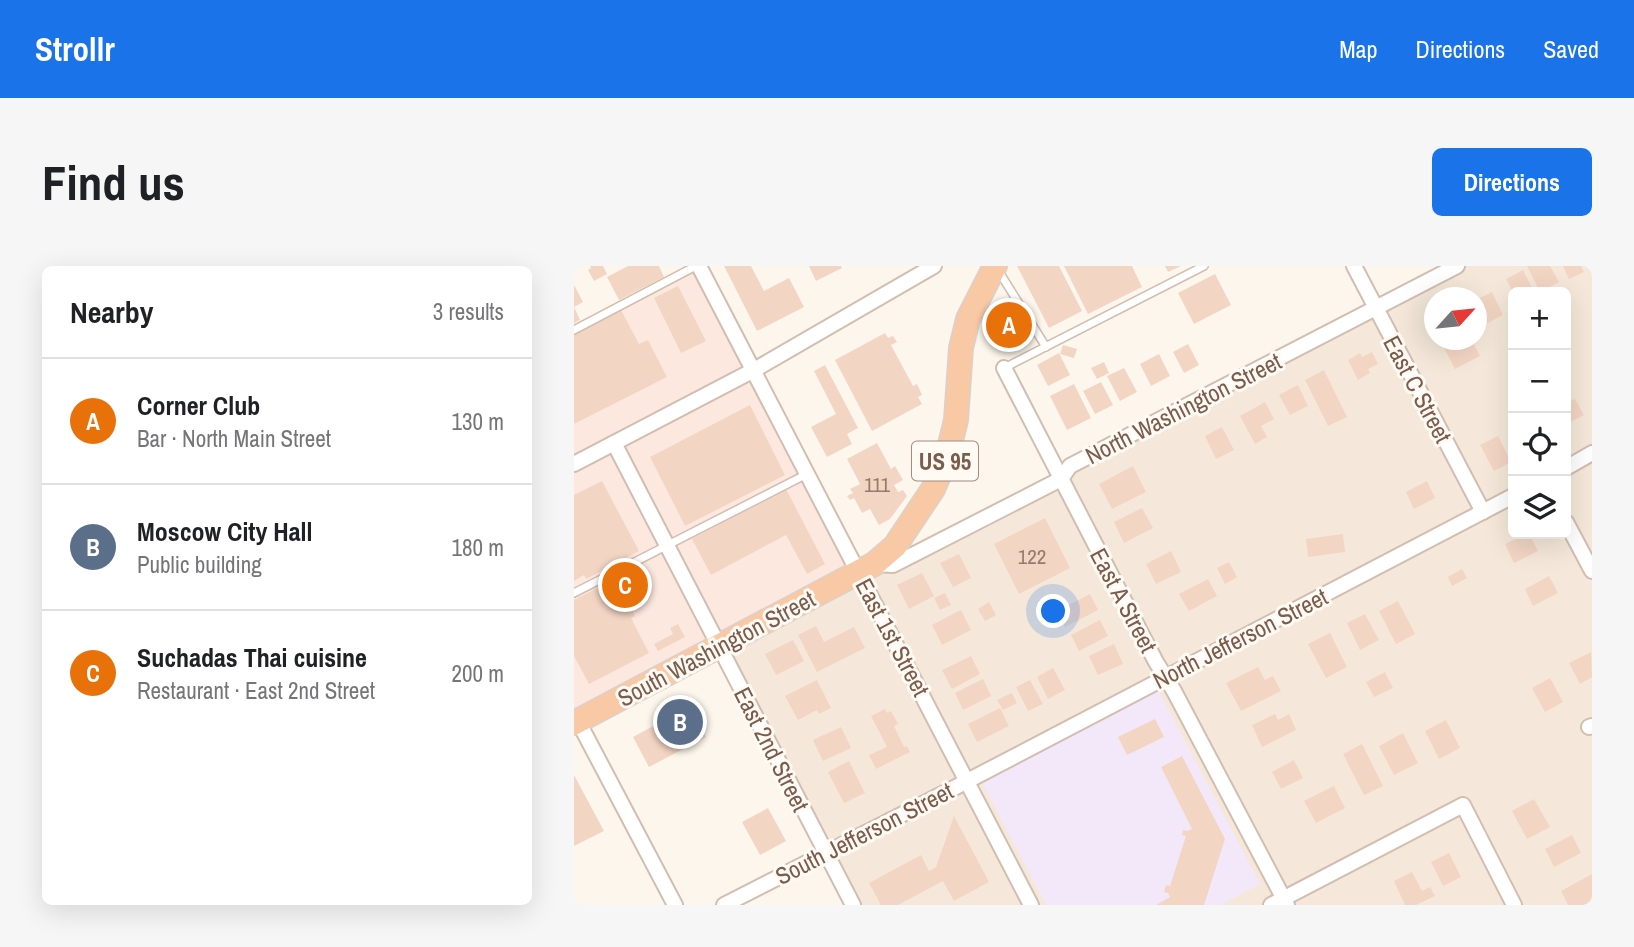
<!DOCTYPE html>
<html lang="en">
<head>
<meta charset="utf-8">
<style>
	:root { --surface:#fff; --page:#f6f6f6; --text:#202124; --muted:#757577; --line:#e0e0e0; --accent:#1a73e8 }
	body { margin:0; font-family:"Archivo Narrow",sans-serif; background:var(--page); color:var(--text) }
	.controls { position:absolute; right:21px; top:21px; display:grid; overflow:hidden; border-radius:10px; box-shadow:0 7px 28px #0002 }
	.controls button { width:63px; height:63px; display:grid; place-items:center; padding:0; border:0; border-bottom:2px solid var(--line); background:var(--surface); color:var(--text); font:35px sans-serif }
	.compass { position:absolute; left:850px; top:21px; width:63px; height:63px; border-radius:50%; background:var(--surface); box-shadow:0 7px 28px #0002; rotate:63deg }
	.you { position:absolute; left:480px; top:346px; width:24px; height:24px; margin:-18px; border:5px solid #fff; border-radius:50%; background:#1a73e8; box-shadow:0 0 0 10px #1a73e833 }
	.badge { display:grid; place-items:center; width:46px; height:46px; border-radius:50%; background:var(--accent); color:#fff; font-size:23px; font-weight:700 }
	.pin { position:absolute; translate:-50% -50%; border:4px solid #fff; box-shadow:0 2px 7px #0006 }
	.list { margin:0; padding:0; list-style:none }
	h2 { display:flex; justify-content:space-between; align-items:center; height:91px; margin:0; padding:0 28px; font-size:30px }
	h2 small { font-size:23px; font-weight:400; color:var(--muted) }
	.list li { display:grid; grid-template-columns:46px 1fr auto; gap:21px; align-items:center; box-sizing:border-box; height:126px; padding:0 28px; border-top:2px solid var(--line) }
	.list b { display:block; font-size:26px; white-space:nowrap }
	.list p { margin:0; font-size:23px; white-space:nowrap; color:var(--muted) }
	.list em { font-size:23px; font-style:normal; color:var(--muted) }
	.icon { flex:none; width:38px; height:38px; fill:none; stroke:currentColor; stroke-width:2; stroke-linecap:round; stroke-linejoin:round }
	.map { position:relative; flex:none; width:1018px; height:639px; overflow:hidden; border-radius:10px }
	header { display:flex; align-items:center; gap:42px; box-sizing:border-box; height:98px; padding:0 35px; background:var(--accent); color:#fff }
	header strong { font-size:33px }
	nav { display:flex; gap:38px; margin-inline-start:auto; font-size:24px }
	.intro { display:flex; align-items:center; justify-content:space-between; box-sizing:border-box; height:168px; padding:0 42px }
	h1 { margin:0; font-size:49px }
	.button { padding:18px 32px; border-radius:10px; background:var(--accent); color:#fff; font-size:24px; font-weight:700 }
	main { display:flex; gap:42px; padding:0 42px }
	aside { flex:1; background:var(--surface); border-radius:10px; box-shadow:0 7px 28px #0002 }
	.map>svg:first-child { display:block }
</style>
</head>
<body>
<header>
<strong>Strollr</strong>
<nav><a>Map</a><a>Directions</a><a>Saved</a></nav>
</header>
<div class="intro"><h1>Find us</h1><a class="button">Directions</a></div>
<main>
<aside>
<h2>Nearby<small>3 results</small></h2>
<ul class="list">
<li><span class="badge" style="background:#e8710a">A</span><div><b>Corner Club</b><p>Bar · North Main Street</p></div><em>130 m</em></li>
<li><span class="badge" style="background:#5c6f8a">B</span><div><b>Moscow City Hall</b><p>Public building</p></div><em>180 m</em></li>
<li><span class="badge" style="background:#e8710a">C</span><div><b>Suchadas Thai cuisine</b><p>Restaurant · East 2nd Street</p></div><em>200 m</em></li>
</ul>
</aside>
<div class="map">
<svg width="1018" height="639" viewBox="0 0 1018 639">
	<rect width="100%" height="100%" fill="#fdf6ec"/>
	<!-- residential -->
	<path fill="#f5e8da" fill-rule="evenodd" d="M883,0H1018V639H278L146,380L319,299ZM939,26H992V268H939ZM860,32H902V74H860Z"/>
	<!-- commercial -->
	<path fill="#fde8e0" d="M126,0L283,308L0,457V65Z"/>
	<!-- education -->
	<path fill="#f3e8fa" d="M584,424L686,618L646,639H472L408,516Z"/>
	<!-- building -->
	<g fill="#f3d5c3">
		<path d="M16,0H29L33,8L20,15L14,4L17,2Z"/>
		<path d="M54,0H85L90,11L45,34L33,11Z"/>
		<path d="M150,0H177L190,25L215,12L230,41L183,65Z"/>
		<path d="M235,0H267L268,2L242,15Z"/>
		<path d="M443,0H485L508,45L475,62Z"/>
		<path d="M490,0H558L568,21L514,48Z"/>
		<path d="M591,0H607L594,6Z"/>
		<path d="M953,0H976L985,16L966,26Z"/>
		<path d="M989,0H1007L1010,6L995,13Z"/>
		<path d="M949,4L960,26H939L932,13Z"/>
		<path d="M641,8L657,39L620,58L604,27Z"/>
		<path d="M0,19L9,36L0,41Z"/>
		<path d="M104,20L132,75L107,87L80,32Z"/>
		<path d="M918,26L929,49L912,58L902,40V34Z"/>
		<path d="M437,36L455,71L432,82L414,47Z"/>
		<path d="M0,41L6,54L0,57Z"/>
		<path d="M47,44L65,78L74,74L93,111L0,158V69Z"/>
		<path d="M311,67L314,72L319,70L323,76L317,79L339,120L343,118L348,129L344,131L348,138L298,165L261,94Z"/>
		<path d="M866,74H898L906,90L881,103Z"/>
		<path d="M614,78L625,99L610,107L599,86Z"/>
		<path d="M489,79L503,83L500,92L486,88Z"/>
		<path d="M798,86L804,98L794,103L796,107L784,114L774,94L786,87L788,91Z"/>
		<path d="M485,87L496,109L474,120L463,99Z"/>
		<path d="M585,88L596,110L577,120L566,98Z"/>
		<path d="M530,96L535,107L523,113L517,102Z"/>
		<path d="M251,99L284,162L273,168L278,178L253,191L237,161L262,148L240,105Z"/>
		<path d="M550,102L563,126L546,135L533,110Z"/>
		<path d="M750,104L773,151L754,160L731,114Z"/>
		<path d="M527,116L539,139L521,148L509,125Z"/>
		<path d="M500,118L517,152L493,164L476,130Z"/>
		<path d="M724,119L734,140L716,149L705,129Z"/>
		<path d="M1001,133L1010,149L992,158V137Z"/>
		<path d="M691,136L700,153L687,160L693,171L681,178L666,150Z"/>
		<path d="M176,139L211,209L111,260L76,191Z"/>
		<path d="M648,161L660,184L642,193L631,170Z"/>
		<path d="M924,170L937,196L920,205L906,179Z"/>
		<path d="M303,177L317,203L321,200L329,214L320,219L324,226L329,224L333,230L316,253L305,259L296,243L288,247L280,232L276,234L273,230L279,227L276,223L286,218L273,193Z"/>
		<path d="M559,200L572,226L538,243L525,218Z"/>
		<path d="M28,215L65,285L12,313L10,309L0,315V229Z"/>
		<path d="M853,215L861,232L840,243L832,226Z"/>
		<path d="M212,223L251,298L233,308L212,269L137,309L118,273Z"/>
		<path d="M568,242L579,262L550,277L540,256Z"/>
		<path d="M471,252L496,302L445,328L420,278Z"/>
		<path d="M769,268L771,286L734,291L732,273Z"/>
		<path d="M951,268H955L964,285L940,297L931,278Z"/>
		<path d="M597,285L607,306L582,318L572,298Z"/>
		<path d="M385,288L397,312L379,321L366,297Z"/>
		<path d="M655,296L663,311L651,318L643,302Z"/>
		<path d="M69,298L78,316L51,330L61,350L57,352L75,387L15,418L0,390V334Z"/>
		<path d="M888,303L893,312L878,320L874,311Z"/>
		<path d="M348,307L360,330L335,343L323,319Z"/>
		<path d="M975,310L984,327L959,340L951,323Z"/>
		<path d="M634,313L643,330L615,345L605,328Z"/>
		<path d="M371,327L377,339L366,344L360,332Z"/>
		<path d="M516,328L524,344L491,361L483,345Z"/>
		<path d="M824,335L841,368L822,378L805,345Z"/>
		<path d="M415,336L422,349L411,355L404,343Z"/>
		<path d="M387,344L397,364L368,379L358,359Z"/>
		<path d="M791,348L805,374L786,384L773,357Z"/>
		<path d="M526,354L534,370L505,385L497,369Z"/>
		<path d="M104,358L111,371L84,385L80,378L99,368L96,362Z"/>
		<path d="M242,360L250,376L280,361L291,382L243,406L224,369Z"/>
		<path d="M756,367L773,401L752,412L734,378Z"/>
		<path d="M219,374L230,395L202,409L191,388Z"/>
		<path d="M540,378L549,398L524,409L515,390Z"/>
		<path d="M1017,386L1018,411L1006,418L995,397Z"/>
		<path d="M397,390L406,408L378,423L368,404Z"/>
		<path d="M684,401L691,414L699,410L707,425L667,445L652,417Z"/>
		<path d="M479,402L491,424L474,433L463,411Z"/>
		<path d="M811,406L819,422L800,431L792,416Z"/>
		<path d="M976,412L989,436L971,446L958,422Z"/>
		<path d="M409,413L417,430L389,444L381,427Z"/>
		<path d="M243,414L257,442L245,448L243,444L224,454L211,430Z"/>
		<path d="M456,414L469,438L454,445L442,421Z"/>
		<path d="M438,427L443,437L429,444L423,434Z"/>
		<path d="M116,440L132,471L75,501L59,471Z"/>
		<path d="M426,442L435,460L403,476L394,458Z"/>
		<path d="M311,443L313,447L317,445L324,458L320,460L330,481L333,480L336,486L302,503L295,489L313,481L297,450Z"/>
		<path d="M701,448L704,454L715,448L722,464L688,481L678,459Z"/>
		<path d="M581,453L590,471L553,489L544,471Z"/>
		<path d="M872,454L886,482L865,493L851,465Z"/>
		<path d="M267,461L277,482L249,495L239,474Z"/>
		<path d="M829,467L844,497L820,509L805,480Z"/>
		<path d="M788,478L809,520L790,529L769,488Z"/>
		<path d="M608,490L651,573L630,639H582L596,631L594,627L590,626L592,619L596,620L612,570L608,569L609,564L613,565L618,563L587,501Z"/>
		<path d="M720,494L729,512L707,523L698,506Z"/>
		<path d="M275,495L291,527L270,537L254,506Z"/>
		<path d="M0,509L30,565L0,580Z"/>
		<path d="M760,520L771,542L742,557L730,535Z"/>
		<path d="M960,533L976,561L953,573L938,545Z"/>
		<path d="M194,542L212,575L186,589L168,556Z"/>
		<path d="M380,550L415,616L380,635L369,615L324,639H307L295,617L347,589L355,605L362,601Z"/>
		<path d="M998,569L1007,587L980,601L971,583Z"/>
		<path d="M875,587L887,611L869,620L857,596Z"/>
		<path d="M838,606L848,625L856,621L861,630L842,639H831L820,615Z"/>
		<path d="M1018,608V639H994L987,625Z"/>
	</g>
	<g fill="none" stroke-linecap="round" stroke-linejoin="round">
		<defs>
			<g id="service">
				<path d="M424,4L472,81"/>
				<path d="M0,64L122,0"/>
				<path d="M430,102L630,0"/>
				<path d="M0,327L233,208"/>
			</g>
			<g id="minor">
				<path d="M125,0L457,639"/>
				<path d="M780,0L909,246"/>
				<path d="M430,102L582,396L600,425L713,639"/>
				<path d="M40,177L279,639"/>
				<path d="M0,198L180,104L360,0"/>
				<path d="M992,202L1018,187"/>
				<path d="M992,256L1018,305"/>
				<path d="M300,298L319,299L487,213L496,200L883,0"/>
				<path d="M4,455L101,639"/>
				<path d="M1015,461L1018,460"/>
				<path d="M150,639L378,523L939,230"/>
				<path d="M697,639L889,539L940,639"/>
			</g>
			<path id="trunk" d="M0,457L300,298L321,280L359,223L373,191L382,154L387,82L394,53L421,0"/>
		</defs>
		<!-- service casing -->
		<use href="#service" stroke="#d1beb0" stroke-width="10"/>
		<!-- minor casing -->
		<use href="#minor" stroke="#d1beb0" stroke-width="18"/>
		<!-- trunk casing -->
		<use href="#trunk" stroke="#dad1cd" stroke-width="26"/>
		<!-- service -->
		<use href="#service" stroke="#fff" stroke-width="7"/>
		<!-- minor -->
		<use href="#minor" stroke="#fff" stroke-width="14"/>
		<!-- trunk -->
		<use href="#trunk" stroke="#f9c8a4" stroke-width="23"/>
	</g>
	<g text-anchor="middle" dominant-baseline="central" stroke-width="6" stroke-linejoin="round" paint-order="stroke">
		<!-- number labels -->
		<g font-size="21" fill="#987a6a">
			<text x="303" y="218">111</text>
			<text x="458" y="290">122</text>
		</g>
		<!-- shield labels -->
		<rect fill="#fffaf3" stroke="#a28b7f" stroke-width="2" x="338" y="175.5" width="66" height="39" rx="5"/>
		<g font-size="23" font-weight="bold" fill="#7a5c4d">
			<text x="371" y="195">US 95</text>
		</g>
		<!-- street labels -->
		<g font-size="24" fill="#7a5c4d" stroke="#fffaf3">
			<text transform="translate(844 123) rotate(62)">East C Street</text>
			<text transform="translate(609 142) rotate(-27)">North Washington Street</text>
			<text transform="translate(550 334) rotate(62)">East A Street</text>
			<text transform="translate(319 371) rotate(62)">East 1st Street</text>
			<text transform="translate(666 372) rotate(-27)">North Jefferson Street</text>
			<text transform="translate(142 382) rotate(-28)">South Washington Street</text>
			<text transform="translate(198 483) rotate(63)">East 2nd Street</text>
			<text transform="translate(290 567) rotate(-27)">South Jefferson Street</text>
		</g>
	</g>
</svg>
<div class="controls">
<button>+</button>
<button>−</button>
<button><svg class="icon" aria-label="locate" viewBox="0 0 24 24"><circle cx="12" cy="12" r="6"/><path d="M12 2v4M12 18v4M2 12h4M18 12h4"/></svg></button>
<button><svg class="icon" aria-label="layers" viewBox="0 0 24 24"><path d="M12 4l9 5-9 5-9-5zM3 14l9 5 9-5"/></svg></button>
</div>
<svg class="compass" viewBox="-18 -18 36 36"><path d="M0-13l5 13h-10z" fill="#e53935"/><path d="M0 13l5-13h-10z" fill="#757577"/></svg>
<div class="you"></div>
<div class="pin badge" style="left:435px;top:59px;background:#e8710a">A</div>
<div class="pin badge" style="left:106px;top:456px;background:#5c6f8a">B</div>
<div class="pin badge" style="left:51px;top:319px;background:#e8710a">C</div>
</div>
</main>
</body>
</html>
